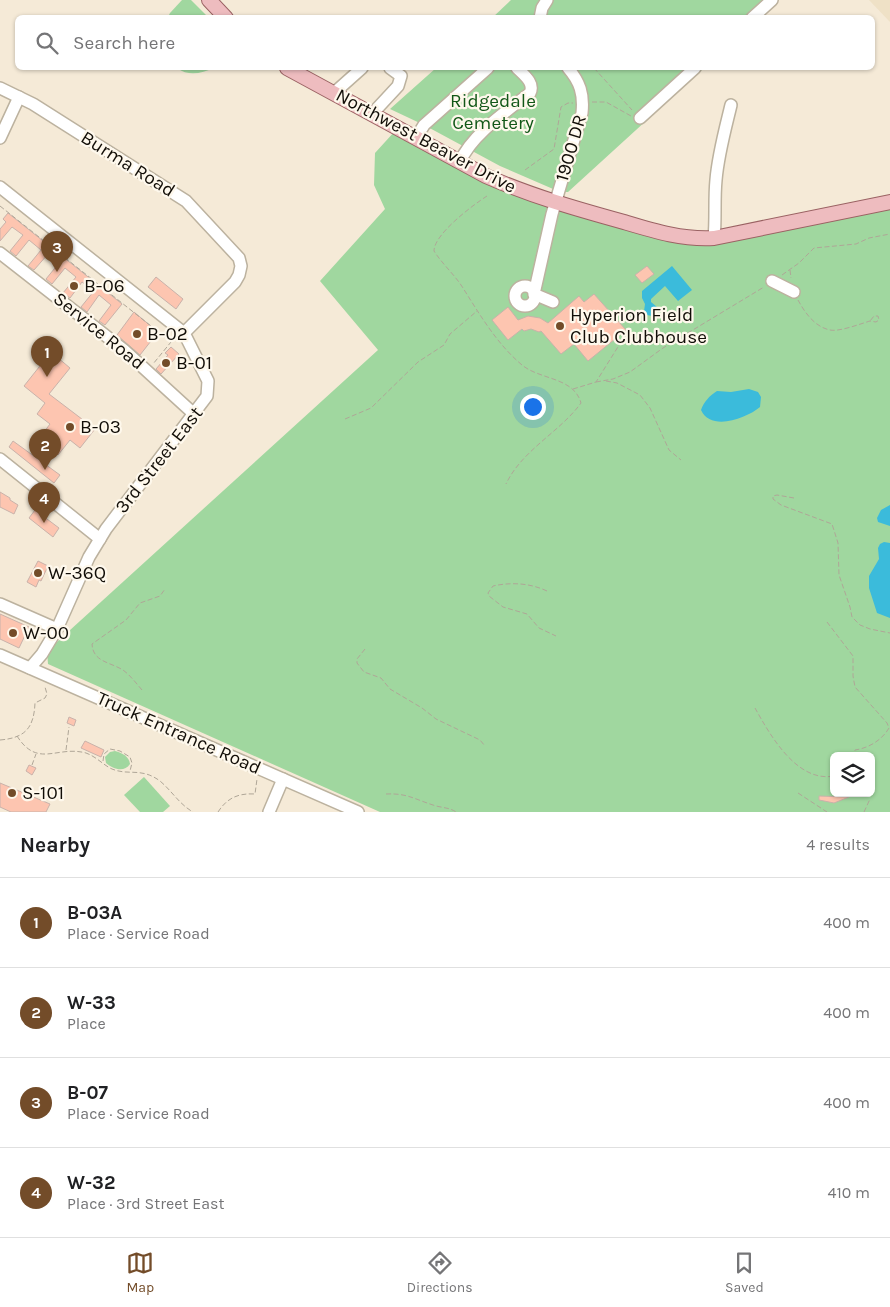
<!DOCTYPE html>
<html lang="en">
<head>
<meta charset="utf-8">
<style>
	:root { --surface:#fff; --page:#f2f2f2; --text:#202124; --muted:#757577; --line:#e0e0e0; --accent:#734c29 }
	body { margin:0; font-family:Karla,sans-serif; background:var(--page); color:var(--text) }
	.controls { position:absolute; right:15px; bottom:15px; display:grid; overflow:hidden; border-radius:8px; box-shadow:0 1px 4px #0004 }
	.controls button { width:45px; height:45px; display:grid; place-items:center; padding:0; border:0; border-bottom:1px solid var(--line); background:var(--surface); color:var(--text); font:25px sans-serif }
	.you { position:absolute; left:532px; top:406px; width:18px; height:18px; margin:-12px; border:4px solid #fff; border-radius:50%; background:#1a73e8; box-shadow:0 0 0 8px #1a73e833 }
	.badge { display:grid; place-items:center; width:32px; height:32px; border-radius:50%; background:var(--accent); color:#fff; font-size:16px; font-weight:700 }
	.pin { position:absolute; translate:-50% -41px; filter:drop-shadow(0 1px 2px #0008) }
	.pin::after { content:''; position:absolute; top:26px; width:18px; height:15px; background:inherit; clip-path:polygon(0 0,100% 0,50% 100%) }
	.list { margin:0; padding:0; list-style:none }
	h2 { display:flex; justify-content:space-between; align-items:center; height:65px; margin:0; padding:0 20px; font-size:21px }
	h2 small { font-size:16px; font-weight:400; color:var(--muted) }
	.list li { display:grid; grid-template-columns:32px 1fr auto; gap:15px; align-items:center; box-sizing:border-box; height:90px; padding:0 20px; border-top:1px solid var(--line) }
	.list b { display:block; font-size:19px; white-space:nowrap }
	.list p { margin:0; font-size:16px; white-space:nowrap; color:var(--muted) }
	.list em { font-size:16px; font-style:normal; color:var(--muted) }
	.icon { flex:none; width:28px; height:28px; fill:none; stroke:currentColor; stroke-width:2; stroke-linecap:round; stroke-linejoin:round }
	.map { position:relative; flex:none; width:890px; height:812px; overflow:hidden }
	.search { position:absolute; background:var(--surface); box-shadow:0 1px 4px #0004; left:15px; right:15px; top:15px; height:55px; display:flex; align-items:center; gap:12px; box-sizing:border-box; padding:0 18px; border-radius:8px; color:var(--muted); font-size:19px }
	.sheet { height:425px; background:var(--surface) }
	nav { display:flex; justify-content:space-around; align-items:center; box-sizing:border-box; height:70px; border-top:1px solid var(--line); background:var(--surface); font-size:14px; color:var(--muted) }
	nav a { display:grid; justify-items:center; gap:2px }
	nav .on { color:var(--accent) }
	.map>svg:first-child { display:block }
</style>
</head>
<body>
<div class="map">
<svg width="890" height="812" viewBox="0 0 890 812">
	<rect width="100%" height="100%" fill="#f5ead7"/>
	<!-- built -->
	<path fill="#efe1c6" d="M869,0H890V22Z"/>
	<!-- green -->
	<g fill="#a0d79f" fill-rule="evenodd">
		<path d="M182,0H191L208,17H168L170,13Z"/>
		<path d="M511,0H778L759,17L492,18Z"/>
		<path d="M177,68H214C202,73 189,77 177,68Z"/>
		<path d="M436,68H704L568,192H560L500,166L424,125L390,109Z"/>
		<path d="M395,131L484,179L678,240L890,207V812H380L48,664L47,651L378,350L320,281L385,209L374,185L375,153ZM834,756H871V793H834Z"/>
		<path d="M115,751C122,753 129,756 130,764C124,773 113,769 106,763L105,757L110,752Z"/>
		<path d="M144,777L170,806L163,812H140L124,795Z"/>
	</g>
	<!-- water -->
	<g fill="#3bbbdb">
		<path d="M672,266L692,290L678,301L665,286L651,299V302L657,307L656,313L652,316L647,315L644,311L645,304L642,298V291Z"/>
		<path d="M749,389L758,392L761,397L760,407C747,418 711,432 701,410C704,402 709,396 717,391L731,392Z"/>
		<path d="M890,505V526L878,522L877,518L881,510Z"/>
		<path d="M884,542L890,543V618L877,613L869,588V576L879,559L878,548L880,544Z"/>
	</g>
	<!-- building -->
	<g fill="#fdc5b0" stroke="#c9b2aa">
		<path d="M8,213L122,304L105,325L99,321L111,305L99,295L87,312L81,307L94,291L82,282L70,298L63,293L76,277L65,268L52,284L46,279L59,263L48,254L34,270L28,266L41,250L29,240L16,256L10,251L23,235L12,227L0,241V229L6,222L3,219Z"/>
		<path d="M647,266L654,274L642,283L635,275Z"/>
		<path d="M156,277L183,299L176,309L148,287Z"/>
		<path d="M594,294L626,330L588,361L574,344L561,354L541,331L539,332L531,329L524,331L522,329L508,340L492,320L508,307L518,320L528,316L540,318L548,323L579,296L584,302Z"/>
		<path d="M134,312L158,332L140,355L117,335Z"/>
		<path d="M171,347L179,354L161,374L156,369L168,355L165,353Z"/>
		<path d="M51,352L70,368L49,394L95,429L80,448L70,440L58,455L38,440L50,424L37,414L45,403L24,386Z"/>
		<path d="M13,441L60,475L54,483L9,447Z"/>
		<path d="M0,492L10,498V500L18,505L14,514L0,507Z"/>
		<path d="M35,510L59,528L53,537L29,518Z"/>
		<path d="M38,561L48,566L41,581L39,580L36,587L27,582Z"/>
		<path d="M0,614L29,627L19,648L0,639Z"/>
		<path d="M69,717L76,720L74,726L67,723Z"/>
		<path d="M85,741L104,750L101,757L81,748Z"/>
		<path d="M29,765L36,768L32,775L26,771Z"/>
		<path d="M0,783L50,804L46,812H11L0,807Z"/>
		<path d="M819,796L849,797L834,803L819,800Z"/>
	</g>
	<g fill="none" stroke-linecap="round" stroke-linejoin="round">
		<defs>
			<g id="minor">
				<path d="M540,18L542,8L547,0"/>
				<path d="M752,18L772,0"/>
				<path d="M0,88L33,104L186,201L239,258L241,266L239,275L235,282L184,333L208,381L207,396L106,529L89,557L57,629L42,654L30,668"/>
				<path d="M334,93L362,68"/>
				<path d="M372,114L398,86L401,76L390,68"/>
				<path d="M640,118L695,68"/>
				<path d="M0,138L19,97"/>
				<path d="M416,138L424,125L488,68"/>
				<path d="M460,162C471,135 507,111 530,93C535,83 524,75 517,68"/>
				<path d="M0,187L184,333"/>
				<path d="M714,238C716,219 714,200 716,180C718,155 725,130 731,105"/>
				<path d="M0,253L124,350L194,414"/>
				<path d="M772,281L794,292"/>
				<circle cx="525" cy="296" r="10"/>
				<path d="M553,302L534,294L552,214L582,113C584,94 580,82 568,68"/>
				<path d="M0,459L100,539"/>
				<path d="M0,604L57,629"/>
				<path d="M0,655L358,812"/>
				<path d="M269,812L283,779"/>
			</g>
			<g id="major">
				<path d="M209,0L226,18"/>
				<path d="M287,68L486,176C531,196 577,209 624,222C654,231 683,240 714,238L890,202"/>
			</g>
		</defs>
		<!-- minor casing -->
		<use href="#minor" stroke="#bcb29f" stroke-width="14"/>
		<!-- major casing -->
		<use href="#major" stroke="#9a6263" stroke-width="16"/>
		<!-- path -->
		<g stroke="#afa697" stroke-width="1" stroke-dasharray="5 2.5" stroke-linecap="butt">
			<path d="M563,18V17"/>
			<path d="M594,68L632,110"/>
			<path d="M592,102H606L631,116"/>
			<path d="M525,170L554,149L561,107L568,103H573"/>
			<path d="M487,196C473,205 434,234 434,251C443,265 455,275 463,288C480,315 497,344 522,365C540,380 574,377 581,403C560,432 522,450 506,484"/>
			<path d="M0,206L171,342L153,364"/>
			<path d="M790,270L791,278"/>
			<path d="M782,275L799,263L814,248L856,244L869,238L890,234"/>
			<path d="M798,300C805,313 815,327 830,330C839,332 860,324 870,321L876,322L879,320L878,316H874L870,321"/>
			<path d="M606,381L617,383L640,395L650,408L669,450L681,460"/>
			<path d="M596,382L613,379L630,372L663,348L764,287"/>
			<path d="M573,389L596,382L621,342"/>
			<path d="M345,419L371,408L418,362L444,345L450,334L477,311"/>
			<path d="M794,498L777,495L773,496V499L781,505L832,524L838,543L839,575L850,607L852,617L860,625L870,629L890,633"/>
			<path d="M547,591C530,583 511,582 493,586L488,593L489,596L503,607L527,614L539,628L556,636"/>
			<path d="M827,622L853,656V676L855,687L887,723L889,728C882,740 869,748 855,750L852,756"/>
			<path d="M365,649L357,659V663L364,672L381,678L390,689L422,708L436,719L480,740L485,746"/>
			<path d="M142,690C136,683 130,675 123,670C110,662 93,662 92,644L126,620L140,603L160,596L165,589"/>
			<path d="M755,708C770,735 797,783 834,776"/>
			<path d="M17,736C38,769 57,745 86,753C97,757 103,765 112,769C129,776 141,767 160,781C172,791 179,804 193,812"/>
			<path d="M0,740C25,738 34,728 35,703L45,698L47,694L45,687"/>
			<path d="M66,750L69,727"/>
			<path d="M103,761L104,754L110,749L120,751L130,757L132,763L130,771"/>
			<path d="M32,765L36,754"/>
			<path d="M798,793L827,812"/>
			<path d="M386,794C407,793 414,799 433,805C441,808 449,807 456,812"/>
			<path d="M218,812C227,798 238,793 255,794L257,779"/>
			<path d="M864,812L870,799"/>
		</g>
		<!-- minor -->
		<use href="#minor" stroke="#fff" stroke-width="11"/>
		<!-- major -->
		<use href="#major" stroke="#eebcbf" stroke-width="14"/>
	</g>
	<!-- markers -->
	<g fill="#734c29" stroke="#fef8ec" stroke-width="2">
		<circle cx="74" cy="286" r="5"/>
		<circle cx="560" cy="326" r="5"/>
		<circle cx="137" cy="334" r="5"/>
		<circle cx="166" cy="363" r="5"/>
		<circle cx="70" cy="427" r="5"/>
		<circle cx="38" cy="573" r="5"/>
		<circle cx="13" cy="633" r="5"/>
		<circle cx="12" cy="793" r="5"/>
	</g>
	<g text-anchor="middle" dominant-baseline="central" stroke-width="4.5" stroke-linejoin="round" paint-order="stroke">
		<!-- park labels -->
		<g font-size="19" fill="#115717" stroke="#fef8ec">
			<text x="493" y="101">Ridgedale<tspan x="493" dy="22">Cemetery</tspan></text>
		</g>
		<!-- street labels -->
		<g font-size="19" fill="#110d07" stroke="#fef8ec">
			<text transform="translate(426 141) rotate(28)">Northwest Beaver Drive</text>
			<text transform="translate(571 148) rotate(-74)">1900 DR</text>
			<text transform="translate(128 164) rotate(32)">Burma Road</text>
			<text transform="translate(99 331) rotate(39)">Service Road</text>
			<text transform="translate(159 460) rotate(-52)">3rd Street East</text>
			<text transform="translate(179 733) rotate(24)">Truck Entrance Road</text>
		</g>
		<!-- poi labels -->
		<g font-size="19" fill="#110d07" stroke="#fef8ec" text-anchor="start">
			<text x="84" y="286">B-06</text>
			<text x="570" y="315">Hyperion Field<tspan x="570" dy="22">Club Clubhouse</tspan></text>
			<text x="147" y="334">B-02</text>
			<text x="176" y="363">B-01</text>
			<text x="80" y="427">B-03</text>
			<text x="48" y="573">W-36Q</text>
			<text x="23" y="633">W-00</text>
			<text x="22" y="793">S-101</text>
		</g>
	</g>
</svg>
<div class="controls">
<button><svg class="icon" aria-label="layers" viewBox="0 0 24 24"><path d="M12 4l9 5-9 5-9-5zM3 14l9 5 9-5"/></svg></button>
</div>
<div class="you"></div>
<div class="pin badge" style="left:47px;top:377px">1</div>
<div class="pin badge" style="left:45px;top:470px">2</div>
<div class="pin badge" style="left:57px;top:272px">3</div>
<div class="pin badge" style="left:44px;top:523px">4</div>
<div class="search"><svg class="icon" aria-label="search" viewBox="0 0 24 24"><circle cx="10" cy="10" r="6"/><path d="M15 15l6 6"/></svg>Search here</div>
</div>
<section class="sheet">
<h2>Nearby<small>4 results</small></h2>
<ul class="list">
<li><span class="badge">1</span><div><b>B-03A</b><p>Place · Service Road</p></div><em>400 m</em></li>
<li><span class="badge">2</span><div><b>W-33</b><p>Place</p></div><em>400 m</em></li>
<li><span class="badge">3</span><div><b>B-07</b><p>Place · Service Road</p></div><em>400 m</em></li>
<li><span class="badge">4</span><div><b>W-32</b><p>Place · 3rd Street East</p></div><em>410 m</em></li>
</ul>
</section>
<nav>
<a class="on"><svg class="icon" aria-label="map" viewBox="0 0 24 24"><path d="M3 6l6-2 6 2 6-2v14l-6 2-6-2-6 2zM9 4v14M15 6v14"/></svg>Map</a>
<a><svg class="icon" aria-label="directions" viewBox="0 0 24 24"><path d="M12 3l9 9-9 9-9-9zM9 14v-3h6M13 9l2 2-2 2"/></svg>Directions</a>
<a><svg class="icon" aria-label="saved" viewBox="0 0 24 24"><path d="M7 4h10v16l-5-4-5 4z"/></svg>Saved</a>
</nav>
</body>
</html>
